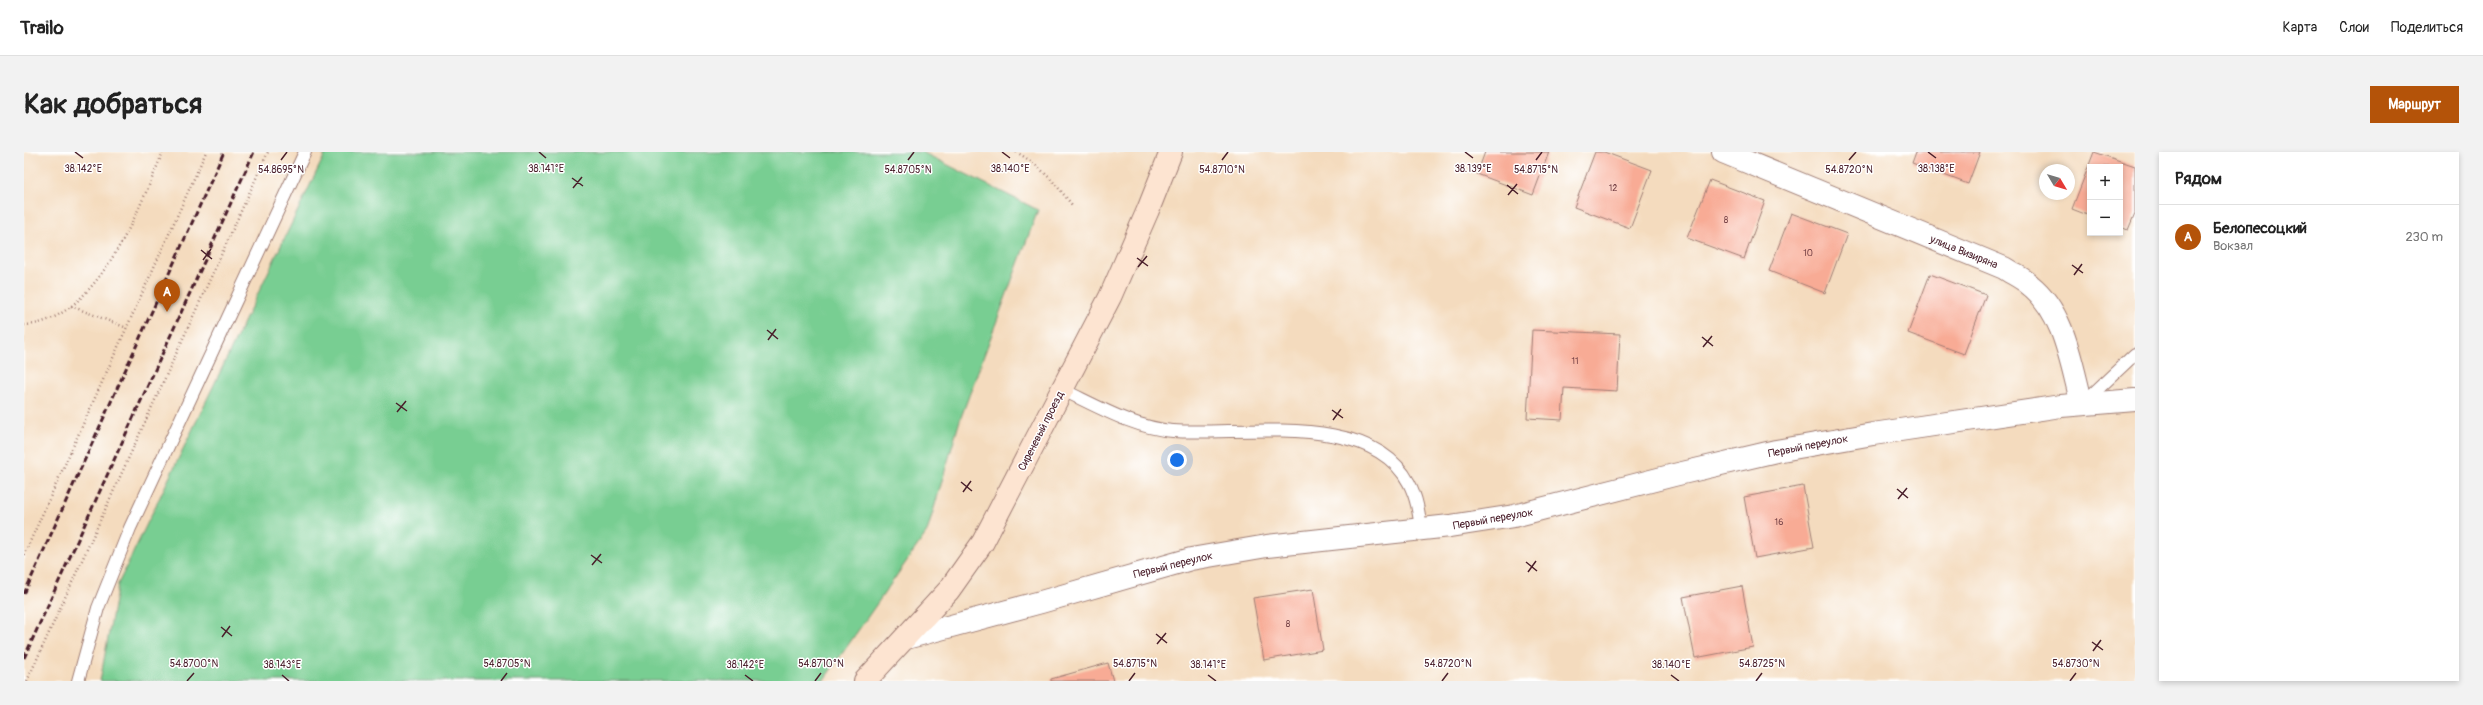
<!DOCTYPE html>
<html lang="ru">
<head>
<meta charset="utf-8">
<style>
	:root { --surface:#fff; --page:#f2f2f2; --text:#222; --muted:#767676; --line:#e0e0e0; --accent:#b45309 }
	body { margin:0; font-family:Pangolin,sans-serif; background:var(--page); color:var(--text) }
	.controls { position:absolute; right:12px; top:12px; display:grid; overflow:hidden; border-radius:0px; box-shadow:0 2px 6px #0003 }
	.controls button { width:36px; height:36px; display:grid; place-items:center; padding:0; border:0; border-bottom:1px solid var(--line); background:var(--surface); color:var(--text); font:20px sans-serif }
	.compass { position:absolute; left:2015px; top:12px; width:36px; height:36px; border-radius:50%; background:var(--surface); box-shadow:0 2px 6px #0003; rotate:128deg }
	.you { position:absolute; left:1153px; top:308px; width:14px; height:14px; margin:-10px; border:3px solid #fff; border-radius:50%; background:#1a73e8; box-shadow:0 0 0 6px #1a73e833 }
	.badge { display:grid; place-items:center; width:26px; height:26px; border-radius:50%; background:var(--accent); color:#fff; font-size:13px; font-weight:700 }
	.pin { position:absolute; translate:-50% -33px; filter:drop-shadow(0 1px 2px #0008) }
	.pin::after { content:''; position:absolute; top:21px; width:14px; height:12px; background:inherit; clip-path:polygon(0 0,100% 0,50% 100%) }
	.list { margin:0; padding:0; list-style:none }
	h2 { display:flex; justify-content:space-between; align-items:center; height:52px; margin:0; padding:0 16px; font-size:17px }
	h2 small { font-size:13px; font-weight:400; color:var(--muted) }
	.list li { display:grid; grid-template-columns:26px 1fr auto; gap:12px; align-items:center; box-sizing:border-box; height:64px; padding:0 16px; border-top:1px solid var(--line) }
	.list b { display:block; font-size:15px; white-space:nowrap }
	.list p { margin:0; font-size:13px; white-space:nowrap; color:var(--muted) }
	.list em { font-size:13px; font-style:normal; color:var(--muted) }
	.map { position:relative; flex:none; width:2111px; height:529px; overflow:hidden; border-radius:0px }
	header { display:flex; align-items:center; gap:24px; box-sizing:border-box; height:56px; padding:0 20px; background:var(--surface); border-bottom:1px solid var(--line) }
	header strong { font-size:19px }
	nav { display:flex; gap:22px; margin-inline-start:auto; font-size:14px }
	.intro { display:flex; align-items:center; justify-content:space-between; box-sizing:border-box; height:96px; padding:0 24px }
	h1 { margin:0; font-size:28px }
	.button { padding:10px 18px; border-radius:0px; background:var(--accent); color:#fff; font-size:14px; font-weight:700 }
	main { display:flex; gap:24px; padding:0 24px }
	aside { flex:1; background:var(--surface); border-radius:0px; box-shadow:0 2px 6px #0003 }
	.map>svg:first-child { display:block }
</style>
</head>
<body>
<header>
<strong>Trailo</strong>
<nav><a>Карта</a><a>Слои</a><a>Поделиться</a></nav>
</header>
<div class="intro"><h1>Как добраться</h1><a class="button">Маршрут</a></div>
<main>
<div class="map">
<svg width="2111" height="529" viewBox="0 0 2111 529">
	<rect width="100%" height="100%" fill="#fff"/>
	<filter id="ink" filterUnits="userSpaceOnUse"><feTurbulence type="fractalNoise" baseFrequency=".025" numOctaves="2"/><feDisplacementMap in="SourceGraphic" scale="8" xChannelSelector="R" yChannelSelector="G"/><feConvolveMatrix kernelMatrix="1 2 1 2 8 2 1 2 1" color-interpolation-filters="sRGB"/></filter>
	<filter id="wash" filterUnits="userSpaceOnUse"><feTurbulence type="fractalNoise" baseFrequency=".012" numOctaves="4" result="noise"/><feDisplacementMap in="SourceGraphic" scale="16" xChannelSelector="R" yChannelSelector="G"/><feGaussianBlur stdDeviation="0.9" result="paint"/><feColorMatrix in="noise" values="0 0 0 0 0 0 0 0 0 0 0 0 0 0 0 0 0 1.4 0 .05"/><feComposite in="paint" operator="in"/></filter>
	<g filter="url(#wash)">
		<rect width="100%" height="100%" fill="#f4dbbe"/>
		<!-- green -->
		<path fill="#78ce92" stroke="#61765e" d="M302,0H898L1014,58L936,268L903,380L799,529H76L94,432Z"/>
		<g id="blocks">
			<!-- building -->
			<g fill="#f8ab95">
				<path d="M1461,0H1525L1509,43L1453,22Z"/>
				<path d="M1571,0H1580L1628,18L1606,76L1550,55Z"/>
				<path d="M1892,0H1956L1944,32L1888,11Z"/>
				<path d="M2070,0L2111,14V61L2104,78L2096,75V15H2066V64L2048,57Z"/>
				<path d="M1686,28L1741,49L1720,107L1663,86Z"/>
				<path d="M1767,61L1823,82L1801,141L1745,119Z"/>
				<path d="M1906,122L1962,143L1940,202L1884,181Z"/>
				<path d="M1508,178L1596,182L1593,239L1540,236L1538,268L1503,266Z"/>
				<path d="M1779,334L1790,395L1731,406L1720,345Z"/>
				<path d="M1718,434L1729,495L1671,506L1659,445Z"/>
				<path d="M1289,437L1299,498L1240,508L1229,446Z"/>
				<path d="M1084,511L1089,529H1027V527Z"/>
			</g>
		</g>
	</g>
	<g filter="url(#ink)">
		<use href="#blocks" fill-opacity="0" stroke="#9f7d74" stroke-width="1"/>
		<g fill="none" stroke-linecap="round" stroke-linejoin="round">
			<defs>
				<g id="lane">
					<path d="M1039,238C1073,254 1110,276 1149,279C1217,284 1347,258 1385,331C1393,346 1395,362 1397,377"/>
					<path d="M2058,252L2111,202"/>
					<path d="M54,529L74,456L106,376L281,0"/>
				</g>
				<g id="street">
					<path d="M1699,0L1980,116C1989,122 1999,126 2006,133C2041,161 2047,212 2058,252"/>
					<path d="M882,486L1017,450L1167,407L1243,394L1426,374L1490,364L1650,323L1752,299L1849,282L2037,254L2111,248"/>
				</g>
				<path id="secondary" d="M841,529L925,438L959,390L1086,145L1124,58L1147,0"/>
			</defs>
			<!-- lane casing -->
			<use href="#lane" stroke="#9f7d74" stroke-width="14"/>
			<!-- street casing -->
			<use href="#street" stroke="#9f7d74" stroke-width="24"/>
			<!-- secondary casing -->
			<use href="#secondary" stroke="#9f7d74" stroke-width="24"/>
			<!-- path -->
			<g stroke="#9f7d74" stroke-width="2.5" stroke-dasharray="1 3" stroke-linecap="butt">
				<path d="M992,0C1016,13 1031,31 1048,53"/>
				<path d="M47,154L103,176"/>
				<path d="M0,173C72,171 116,55 139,0"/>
				<path d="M0,403L182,0"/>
				<path d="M3,529L244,0"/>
			</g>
			<!-- lane -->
			<use href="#lane" stroke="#fff" stroke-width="12"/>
			<!-- street -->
			<use href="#street" stroke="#fff" stroke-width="22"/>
			<!-- secondary -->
			<use href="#secondary" stroke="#fde4d1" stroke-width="22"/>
			<!-- rail -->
			<g stroke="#4a1f2b" stroke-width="3" stroke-dasharray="6 3" stroke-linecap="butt">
				<path d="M0,442L200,0"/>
				<path d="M0,506L230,0"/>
			</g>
		</g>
	</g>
	<!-- ticks -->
	<path fill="none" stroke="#4a1f2b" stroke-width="1.5" d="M51,0L59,6M515,0L522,6M978,0L986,6M1441,0L1449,6M1904,0L1912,6M257,8L263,0M884,8L890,0M1198,8L1204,0M1512,8L1518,0M1825,8L1832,0M548,26L559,34M1483,33L1494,42M549,36L558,25M1484,43L1493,32M177,98L188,107M1113,106L1124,114M179,108L187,97M2048,113L2059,121M1114,115L1123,104M2050,123L2058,112M743,178L754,187M1678,185L1689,194M744,188L752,177M1679,195L1688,184M372,251L383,259M1308,258L1319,266M373,260L382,249M1309,268L1317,257M937,330L948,339M1873,337L1884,346M939,340L947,329M1874,347L1883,336M567,403L578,411M1502,410L1513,419M568,413L577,402M1504,420L1512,409M197,475L208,484M1132,482L1143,491M198,485L206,474M2068,490L2079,498M1133,492L1142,481M2069,499L2077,488M258,523L265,529M721,523L729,529M1184,523L1192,529M1647,523L1655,529M163,529L170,521M477,529L483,521M791,529L797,521M1105,529L1111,521M1418,529L1424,521M1732,529L1738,521M2046,529L2052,521"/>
	<g text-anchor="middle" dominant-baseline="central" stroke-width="3" stroke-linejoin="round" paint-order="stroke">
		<!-- number labels -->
		<g font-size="9" fill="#764246">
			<text x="1589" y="36">12</text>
			<text x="1702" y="68">8</text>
			<text x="1784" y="101">10</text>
			<text x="1551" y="209">11</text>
			<text x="1755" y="370">16</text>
			<text x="1264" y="472">8</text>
		</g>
		<!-- street labels -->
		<g font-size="11" fill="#4a1f2b" stroke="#fff">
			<text transform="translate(1940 100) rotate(22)">улица Визиряна</text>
			<text transform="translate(1017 279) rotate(-63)">Сиреневый проезд</text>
			<text transform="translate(1784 294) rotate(-11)">Первый переулок</text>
			<text transform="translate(1469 367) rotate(-10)">Первый переулок</text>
			<text transform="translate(1149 413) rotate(-14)">Первый переулок</text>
		</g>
	</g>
	<g font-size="10" text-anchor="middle" fill="#4a1f2b" stroke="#fff" stroke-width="3" stroke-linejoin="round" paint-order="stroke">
		<text x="59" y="20">38.142°E</text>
		<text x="522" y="20">38.141°E</text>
		<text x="986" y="20">38.140°E</text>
		<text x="1449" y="20">38.139°E</text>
		<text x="1912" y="20">38.138°E</text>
		<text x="884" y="21">54.8705°N</text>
		<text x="1198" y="21">54.8710°N</text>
		<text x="1512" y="21">54.8715°N</text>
		<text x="1825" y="21">54.8720°N</text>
		<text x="257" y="21">54.8695°N</text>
		<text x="170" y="515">54.8700°N</text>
		<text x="483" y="515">54.8705°N</text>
		<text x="797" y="515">54.8710°N</text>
		<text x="1111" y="515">54.8715°N</text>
		<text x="1424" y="515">54.8720°N</text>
		<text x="1738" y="515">54.8725°N</text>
		<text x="2052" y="515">54.8730°N</text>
		<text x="258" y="516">38.143°E</text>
		<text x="721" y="516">38.142°E</text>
		<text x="1184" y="516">38.141°E</text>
		<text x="1647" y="516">38.140°E</text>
	</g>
</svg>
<div class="controls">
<button>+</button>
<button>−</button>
</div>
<svg class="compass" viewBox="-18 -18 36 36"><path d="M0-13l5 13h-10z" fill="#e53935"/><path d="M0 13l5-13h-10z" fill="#767676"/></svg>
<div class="you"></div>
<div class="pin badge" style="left:143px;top:160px">A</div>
</div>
<aside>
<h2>Рядом<small></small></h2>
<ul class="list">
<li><span class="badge">A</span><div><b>Белопесоцкий</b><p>Вокзал</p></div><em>230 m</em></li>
</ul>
</aside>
</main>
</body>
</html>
